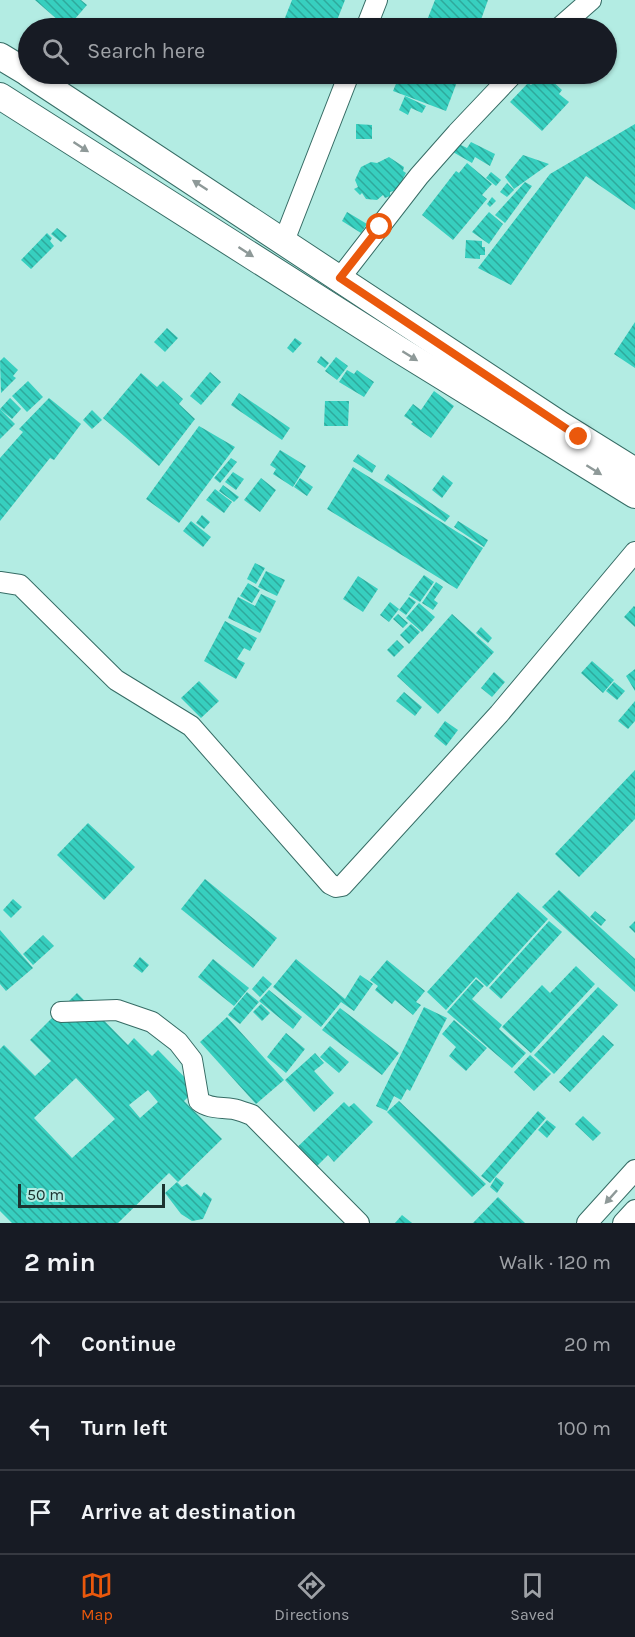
<!DOCTYPE html>
<html lang="en">
<head>
<meta charset="utf-8">
<style>
	:root { --surface:#171b24; --page:#20242c; --text:#f1f3f6; --muted:#9ea1a6; --line:#363941; --accent:#ea580c }
	body { margin:0; font-family:Karla,sans-serif; background:var(--page); color:var(--text) }
	.scale { position:absolute; left:18px; bottom:15px; width:147px; box-sizing:border-box; padding-left:6px; border:3px solid #1c3330; border-top:0; font-size:16px; line-height:21px; white-space:nowrap; color:#1c3330; -webkit-text-stroke:4px #b3ece3; paint-order:stroke }
	.stop { position:absolute; width:18px; height:18px; margin:-14px; border:4px solid #ea580c; border-radius:50%; background:#fff }
	.stop.end { background:#ea580c; border-color:#fff; box-shadow:0 2px 6px #0008 }
	.list { margin:0; padding:0; list-style:none }
	h2 { display:flex; justify-content:space-between; align-items:center; height:78px; margin:0; padding:0 24px; font-size:26px }
	h2 small { font-size:20px; font-weight:400; color:var(--muted) }
	.list li { display:grid; grid-template-columns:39px 1fr auto; gap:18px; align-items:center; box-sizing:border-box; height:84px; padding:0 24px; border-top:2px solid var(--line) }
	.list b { display:block; font-size:22px; white-space:nowrap }
	.list em { font-size:20px; font-style:normal; color:var(--muted) }
	.icon { flex:none; width:33px; height:33px; fill:none; stroke:currentColor; stroke-width:2; stroke-linecap:round; stroke-linejoin:round }
	.map { position:relative; flex:none; width:635px; height:1223px; overflow:hidden }
	.search { position:absolute; background:var(--surface); box-shadow:0 2px 4px #0004; left:18px; right:18px; top:18px; height:66px; display:flex; align-items:center; gap:15px; box-sizing:border-box; padding:0 21px; border-radius:33px; color:var(--muted); font-size:22px }
	.sheet { height:330px; background:var(--surface) }
	nav { display:flex; justify-content:space-around; align-items:center; box-sizing:border-box; height:84px; border-top:2px solid var(--line); background:var(--surface); font-size:16px; color:var(--muted) }
	nav a { display:grid; justify-items:center; gap:3px }
	nav .on { color:var(--accent) }
	.map>svg:first-child { display:block }
</style>
</head>
<body>
<div class="map">
<svg width="635" height="1223" viewBox="0 0 635 1223">
	<defs>
		<pattern id="building-back-hatch" width="6" height="6" patternUnits="userSpaceOnUse" patternTransform="scale(1.5)"><rect width="6" height="6" fill="#37cfbf"/><path d="M-1 5l2 2M0 0l6 6M5-1l2 2" fill="none" stroke="#2ea99c"/></pattern>
	</defs>
	<rect width="100%" height="100%" fill="#b3ece3"/>
	<!-- building -->
	<g fill="url(#building-back-hatch)" fill-rule="evenodd">
		<path d="M35,0H81L87,5L67,28Z"/>
		<path d="M292,0H345L334,28H281Z"/>
		<path d="M435,0H488L478,28H424Z"/>
		<path d="M400,74H460L446,111L393,91Z"/>
		<path d="M540,76L547,82L550,79L562,90L559,94L569,102L542,131L510,102L528,83L531,85Z"/>
		<path d="M405,96L426,106L422,113L411,108L408,115L399,110Z"/>
		<path d="M356,124L372,125V139H356Z"/>
		<path d="M635,124V210L586,176L511,285L478,268L550,174Z"/>
		<path d="M471,142L495,154L490,166L475,157L472,163L453,152L457,143L467,148Z"/>
		<path d="M523,155L549,164L514,189L505,177Z"/>
		<path d="M389,157L404,167L403,171L406,173L397,190L390,192V196L385,198L383,195L377,200L366,199L362,193L360,195L354,189L358,187L355,180L361,167L371,162L377,163Z"/>
		<path d="M467,163L492,184L482,195L487,199L453,240L422,215L456,171L459,173Z"/>
		<path d="M491,172L501,180L496,186L486,178Z"/>
		<path d="M525,182L532,186L505,223L495,215Z"/>
		<path d="M507,183L514,190L507,197L500,192Z"/>
		<path d="M492,197L496,201L490,207L487,204Z"/>
		<path d="M347,212L367,224L361,233L342,221Z"/>
		<path d="M489,212L503,224L489,244L472,232Z"/>
		<path d="M57,228L67,236L61,242L51,234Z"/>
		<path d="M47,233L52,238L50,241L54,246L31,269L21,260Z"/>
		<path d="M466,240L482,241V247H485V255H480V259L465,258Z"/>
		<path d="M635,322V368L614,354Z"/>
		<path d="M167,328L178,338L165,352L154,342Z"/>
		<path d="M295,338L302,343L293,353L287,348Z"/>
		<path d="M321,356L329,363L325,368L317,362Z"/>
		<path d="M4,357L18,370L13,376L16,378L1,393L0,361Z"/>
		<path d="M336,357L348,366L337,380L325,371Z"/>
		<path d="M347,370L354,374L357,370L374,382L364,397L339,382Z"/>
		<path d="M210,372L221,382L201,405L190,396Z"/>
		<path d="M141,373L157,387L163,381L183,399L179,404L195,419L159,466L103,418Z"/>
		<path d="M28,381L43,397L27,412L12,396Z"/>
		<path d="M434,391L454,406L431,438L411,424L413,422L404,416L413,404L421,410Z"/>
		<path d="M239,393L290,428L282,440L231,405Z"/>
		<path d="M10,398L21,409L12,419L0,409Z"/>
		<path d="M49,398L81,424L54,460L50,458L0,521V458L23,432L19,429Z"/>
		<path d="M325,401H349L348,426H324Z"/>
		<path d="M0,409L15,424L0,439Z"/>
		<path d="M92,410L102,420L92,429L83,420Z"/>
		<path d="M199,426L235,447L179,523L146,499Z"/>
		<path d="M280,450L306,466L293,487L273,474L276,469L270,465Z"/>
		<path d="M358,454L376,466L372,473L353,461Z"/>
		<path d="M231,458L237,462L220,483L214,478Z"/>
		<path d="M353,467L483,548L457,589L327,509Z"/>
		<path d="M233,472L244,479L236,490L225,482Z"/>
		<path d="M388,474L450,516L445,522L384,480Z"/>
		<path d="M443,475L453,483L442,498L432,490Z"/>
		<path d="M261,478L276,490L260,512L244,500Z"/>
		<path d="M300,478L313,487L307,496L294,487Z"/>
		<path d="M223,485L239,497L234,502L219,491Z"/>
		<path d="M215,489L232,502L224,513L206,500Z"/>
		<path d="M202,515L210,522L204,529L196,523Z"/>
		<path d="M191,521L211,537L203,547L183,531Z"/>
		<path d="M458,521L488,540L484,547L454,527Z"/>
		<path d="M255,563L265,568L256,584L247,579Z"/>
		<path d="M266,571L285,580L277,596L258,587Z"/>
		<path d="M424,575L434,582L420,602L409,595Z"/>
		<path d="M358,576L378,589L363,612L343,599Z"/>
		<path d="M436,582L443,587L434,600L438,603L433,610L422,603Z"/>
		<path d="M248,583L260,590L252,603L240,596Z"/>
		<path d="M261,594L276,601L260,633L228,618L238,597L255,606Z"/>
		<path d="M409,597L416,602L406,615L399,610Z"/>
		<path d="M390,602L399,609L389,622L380,615Z"/>
		<path d="M419,603L435,617L422,632L406,618Z"/>
		<path d="M634,606L635,607V627L624,617Z"/>
		<path d="M398,614L408,623L403,628L393,619Z"/>
		<path d="M452,614L494,652L438,714L397,676Z"/>
		<path d="M225,621L257,638L250,651L244,648L237,659L245,663L236,679L204,661Z"/>
		<path d="M411,624L420,632L409,644L400,635Z"/>
		<path d="M481,627L492,638L488,643L476,633Z"/>
		<path d="M397,640L404,647L394,657L387,650Z"/>
		<path d="M592,661L614,680L603,693L581,673Z"/>
		<path d="M635,669V691L626,676Z"/>
		<path d="M494,672L505,682L492,697L481,688Z"/>
		<path d="M199,681L219,701L201,718L181,698Z"/>
		<path d="M614,682L625,691L617,700L606,691Z"/>
		<path d="M404,692L422,707L415,716L396,701Z"/>
		<path d="M635,701V721L628,729L618,721Z"/>
		<path d="M445,721L458,730L446,746L434,736Z"/>
		<path d="M635,770V819L579,877L555,854Z"/>
		<path d="M88,823L135,867L104,900L57,855Z"/>
		<path d="M205,879L277,938L253,968L181,909Z"/>
		<path d="M559,890L635,959V992L542,907Z"/>
		<path d="M518,892L548,919L487,987L476,977L446,1010L427,992Z"/>
		<path d="M13,899L22,907L11,918L3,910Z"/>
		<path d="M595,911L606,920L601,926L590,917Z"/>
		<path d="M549,921L562,932L501,999L489,988Z"/>
		<path d="M635,921V933L629,927Z"/>
		<path d="M0,930L33,968L6,991L0,984Z"/>
		<path d="M43,935L54,946L33,965L23,954Z"/>
		<path d="M140,957L149,965L142,973L133,966Z"/>
		<path d="M213,959L249,988L234,1006L198,977Z"/>
		<path d="M296,959L345,999L360,975L373,984L354,1011L341,1002L321,1027L273,987Z"/>
		<path d="M387,960L425,991L416,1002L421,1005L413,1015L395,1000L392,1004L375,990L378,986L370,980Z"/>
		<path d="M576,966L595,984L531,1053L502,1027L542,985L550,993Z"/>
		<path d="M263,976L272,984L260,997L252,989Z"/>
		<path d="M476,979L484,986L472,999L502,1025L499,1029L526,1053L512,1068L447,1012Z"/>
		<path d="M598,987L618,1005L554,1074L534,1055Z"/>
		<path d="M269,990L302,1017L293,1029L259,1001Z"/>
		<path d="M247,992L259,1002L240,1024L228,1015Z"/>
		<path d="M77,993L128,1045L134,1038L152,1056L158,1050L196,1089L184,1101L222,1139L178,1182L169,1173L118,1223H12L0,1211V1049L4,1045L35,1076L51,1061L30,1040ZM76,1078L115,1119L72,1158L34,1118ZM148,1090L158,1102L140,1118L129,1105Z"/>
		<path d="M261,1004L270,1013L262,1021L253,1012Z"/>
		<path d="M424,1007L447,1018L410,1091L407,1089L401,1100L394,1096L387,1111L376,1106Z"/>
		<path d="M340,1008L399,1053L382,1075L322,1030Z"/>
		<path d="M227,1017L284,1080L256,1104L200,1042Z"/>
		<path d="M454,1020L487,1048L466,1071L449,1056L456,1047L442,1034Z"/>
		<path d="M286,1033L305,1049L286,1073L267,1057Z"/>
		<path d="M603,1035L614,1045L570,1092L559,1082Z"/>
		<path d="M330,1046L349,1062L339,1073L320,1057Z"/>
		<path d="M315,1053L324,1063L314,1071L334,1093L314,1112L285,1080Z"/>
		<path d="M530,1055L551,1074L534,1091L514,1072Z"/>
		<path d="M399,1101L486,1184L472,1197L387,1112Z"/>
		<path d="M344,1102L349,1107L354,1103L373,1122L334,1162L328,1155L314,1169L285,1159Z"/>
		<path d="M538,1111L546,1118L490,1183L481,1176Z"/>
		<path d="M583,1116L601,1133L593,1141L575,1124Z"/>
		<path d="M547,1120L556,1127L547,1138L538,1130Z"/>
		<path d="M496,1177L504,1183L497,1193L490,1187Z"/>
		<path d="M177,1182L182,1187L187,1184L201,1197L204,1192L212,1199L203,1219L192,1221L181,1214L165,1193Z"/>
		<path d="M498,1197L525,1223H473Z"/>
		<path d="M402,1215L412,1223H395Z"/>
	</g>
	<g fill="none" stroke-linecap="round" stroke-linejoin="round">
		<defs>
			<g id="minor">
				<path d="M366,28L377,0"/>
				<path d="M559,28L591,0"/>
				<path d="M284,241L349,74"/>
				<path d="M340,278L419,176L457,133L513,74"/>
				<path d="M0,582L20,585L116,680L191,726L330,884L336,887L342,886L499,714L635,552"/>
				<path d="M61,1012L117,1010L152,1022L178,1042L192,1060L199,1101C209,1109 221,1107 233,1109C239,1110 246,1113 252,1115L359,1223"/>
				<path d="M587,1223L635,1170"/>
				<path d="M623,1223L635,1210"/>
			</g>
			<g id="major">
				<path d="M0,56L28,73"/>
				<path d="M29,74L561,425L635,471"/>
				<path d="M0,96L398,349L635,495"/>
			</g>
		</defs>
		<!-- minor casing -->
		<use href="#minor" stroke="#366c65" stroke-width="22"/>
		<!-- major casing -->
		<use href="#major" stroke="#366c65" stroke-width="28"/>
		<!-- minor -->
		<use href="#minor" stroke="#fff" stroke-width="20"/>
		<!-- major -->
		<use href="#major" stroke="#fff" stroke-width="26"/>
	</g>
	<!-- one-way arrows -->
	<defs><path id="oneway-solid" d="M-6-.8H1V-3.2L6.5 0L1 3.2V.8H-6Z" transform="scale(1.5)"/></defs>
	<g fill="#8e9998">
		<use href="#oneway-solid" transform="translate(81 147) rotate(33)"/>
		<use href="#oneway-solid" transform="translate(200 185) rotate(-147)"/>
		<use href="#oneway-solid" transform="translate(246 252) rotate(33)"/>
		<use href="#oneway-solid" transform="translate(410 356) rotate(32)"/>
		<use href="#oneway-solid" transform="translate(594 470) rotate(32)"/>
		<use href="#oneway-solid" transform="translate(611 1197) rotate(132)"/>
	</g>
	<g fill="none" stroke-linecap="round" stroke-linejoin="round">
		<!-- route -->
		<path stroke="#ea580c" stroke-width="8" d="M380,227L340,278L579,437"/>
	</g>
</svg>
<div class="scale">50 m</div>
<div class="stop" style="left:380px;top:227px"></div>
<div class="stop end" style="left:579px;top:437px"></div>
<div class="search"><svg class="icon" aria-label="search" viewBox="0 0 24 24"><circle cx="10" cy="10" r="6"/><path d="M15 15l6 6"/></svg>Search here</div>
</div>
<section class="sheet">
<h2>2 min<small>Walk · 120 m</small></h2>
<ul class="list">
<li><svg class="icon" aria-label="ahead" viewBox="0 0 24 24"><path d="M12 20V5M6 11l6-6 6 6"/></svg><div><b>Continue</b></div><em>20 m</em></li>
<li><svg class="icon" aria-label="left" viewBox="0 0 24 24"><path d="M17 20v-9H6M10 6l-5 5 5 5"/></svg><div><b>Turn left</b></div><em>100 m</em></li>
<li><svg class="icon" aria-label="arrive" viewBox="0 0 24 24"><path d="M6 21V4h12l-3 4 3 4H6"/></svg><div><b>Arrive at destination</b></div></li>
</ul>
</section>
<nav>
<a class="on"><svg class="icon" aria-label="map" viewBox="0 0 24 24"><path d="M3 6l6-2 6 2 6-2v14l-6 2-6-2-6 2zM9 4v14M15 6v14"/></svg>Map</a>
<a><svg class="icon" aria-label="directions" viewBox="0 0 24 24"><path d="M12 3l9 9-9 9-9-9zM9 14v-3h6M13 9l2 2-2 2"/></svg>Directions</a>
<a><svg class="icon" aria-label="saved" viewBox="0 0 24 24"><path d="M7 4h10v16l-5-4-5 4z"/></svg>Saved</a>
</nav>
</body>
</html>
